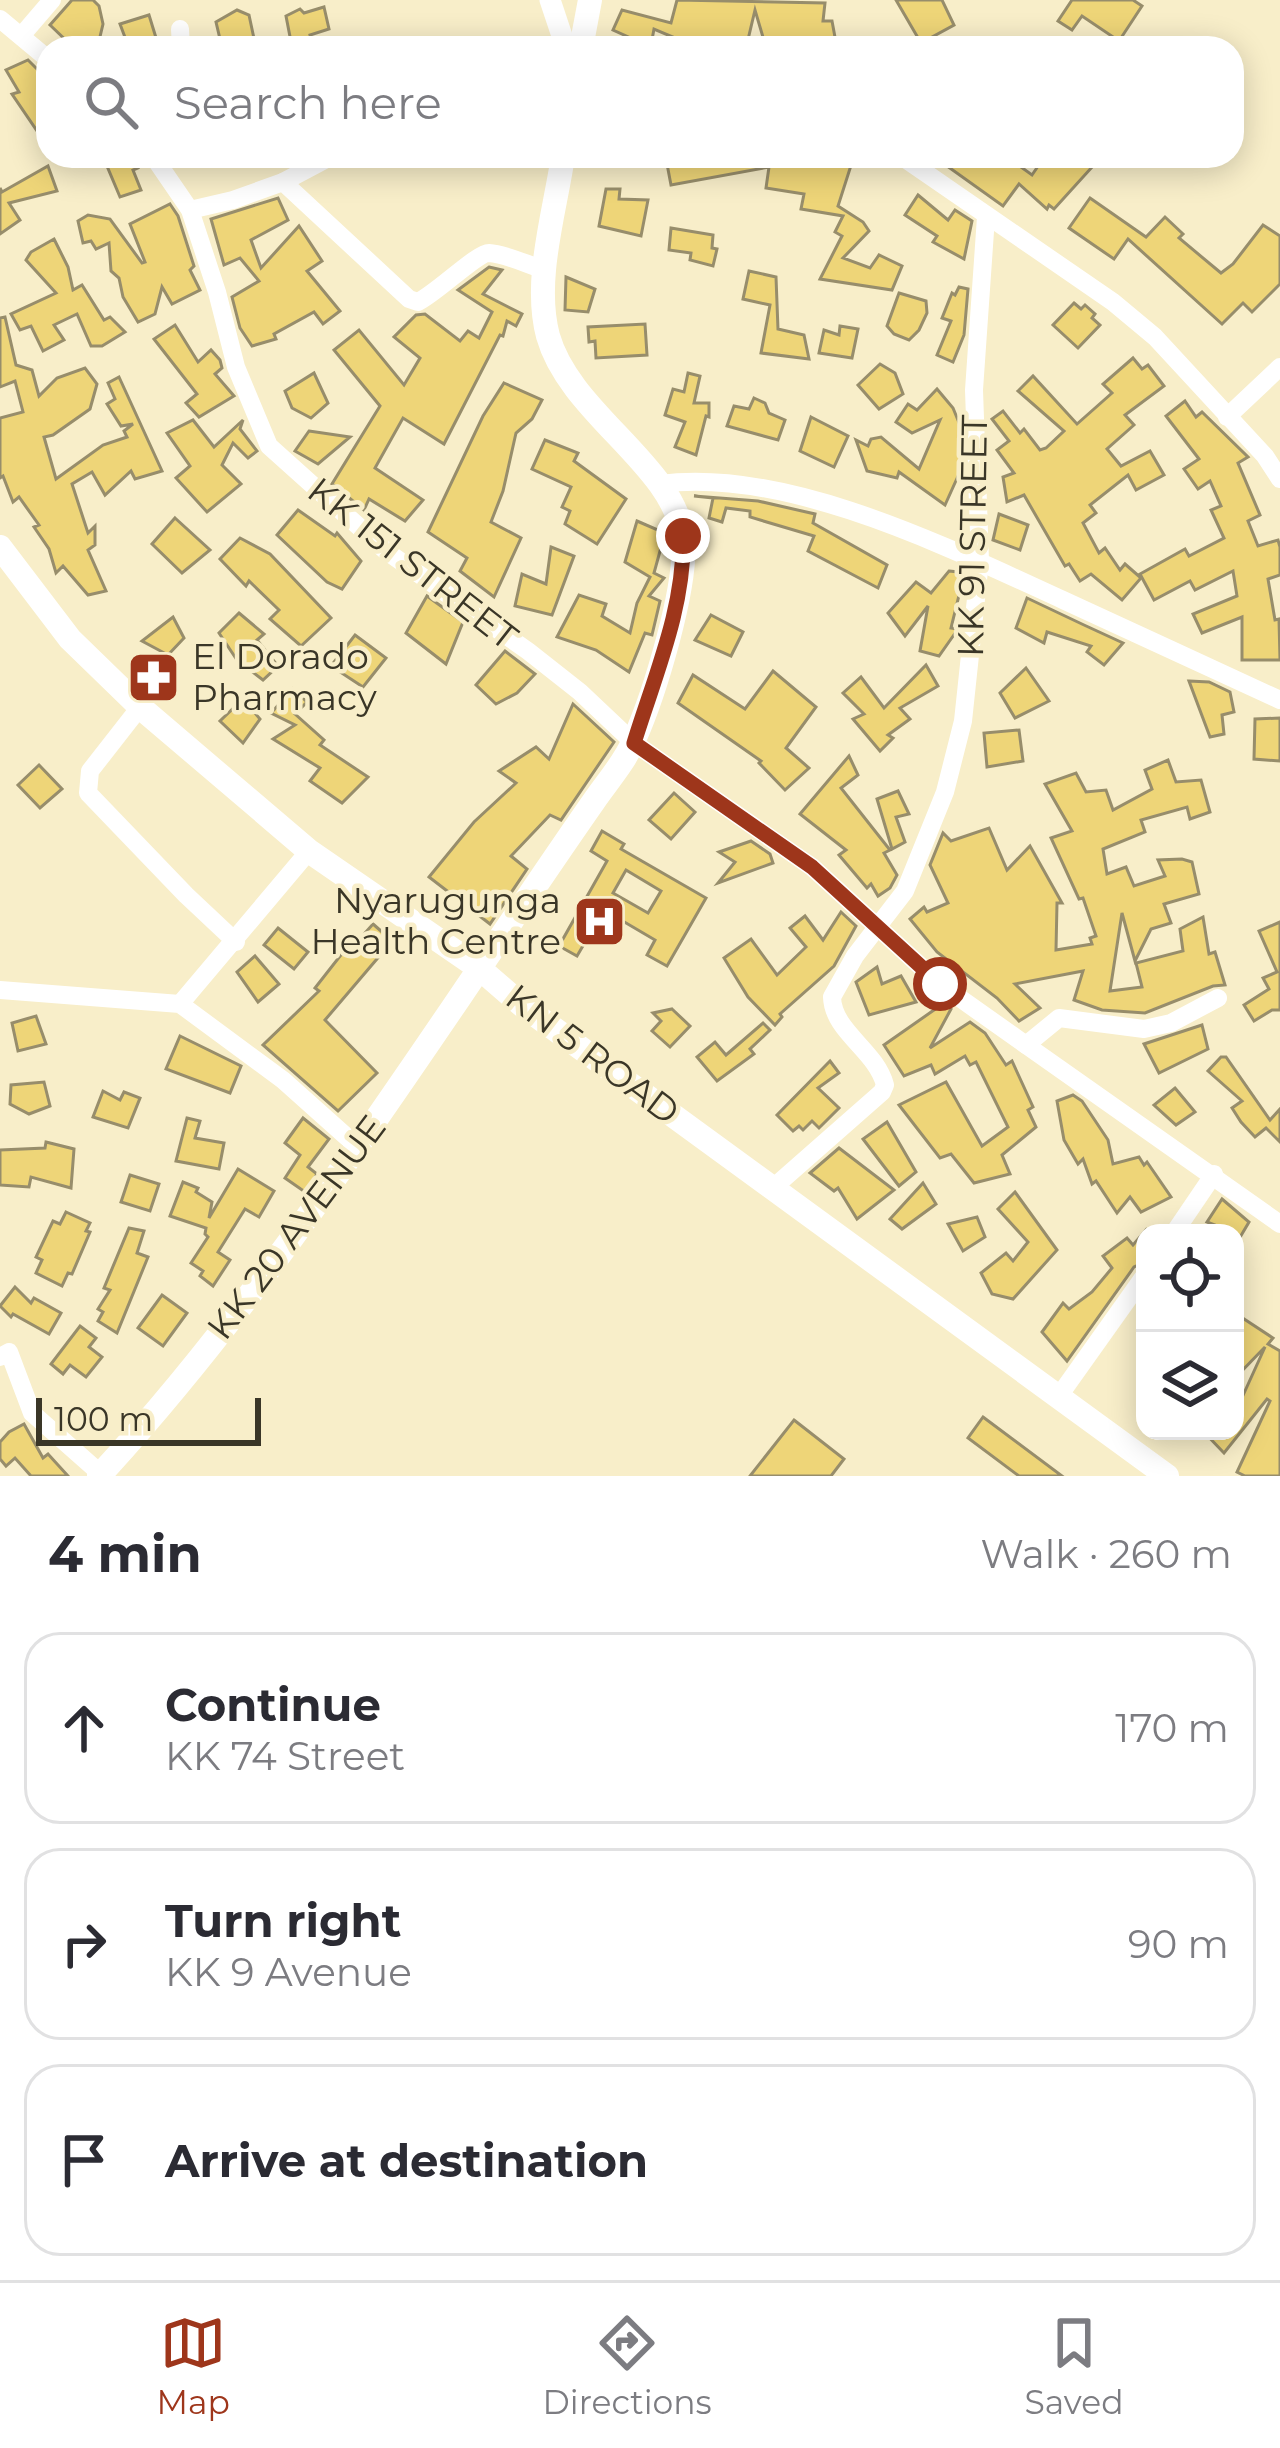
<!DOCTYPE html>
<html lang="en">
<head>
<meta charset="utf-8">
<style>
	:root { --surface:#fff; --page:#f2f2f3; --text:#2b2b33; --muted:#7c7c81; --line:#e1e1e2; --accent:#9e361b }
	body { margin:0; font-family:Montserrat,sans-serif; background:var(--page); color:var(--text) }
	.controls { position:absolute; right:36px; bottom:36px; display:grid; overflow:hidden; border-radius:24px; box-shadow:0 6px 30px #0003 }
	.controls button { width:108px; height:108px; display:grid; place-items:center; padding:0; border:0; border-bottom:3px solid var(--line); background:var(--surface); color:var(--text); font:60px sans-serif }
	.scale { position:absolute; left:36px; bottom:30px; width:225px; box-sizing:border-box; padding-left:12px; border:6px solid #3a3627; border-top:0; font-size:33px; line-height:42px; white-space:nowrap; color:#3a3627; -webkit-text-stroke:9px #f8eec9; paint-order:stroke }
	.stop { position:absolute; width:36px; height:36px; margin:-27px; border:9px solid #9e361b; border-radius:50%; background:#fff }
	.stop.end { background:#9e361b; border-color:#fff; box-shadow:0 3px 12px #0008 }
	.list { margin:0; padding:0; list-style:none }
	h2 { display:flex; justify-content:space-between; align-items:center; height:156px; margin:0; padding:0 48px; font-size:51px }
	h2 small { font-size:39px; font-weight:400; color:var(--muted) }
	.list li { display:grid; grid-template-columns:78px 1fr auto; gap:36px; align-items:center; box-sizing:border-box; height:192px; margin:0 24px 24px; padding:0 24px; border:3px solid var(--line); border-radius:36px }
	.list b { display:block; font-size:45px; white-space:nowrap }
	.list p { margin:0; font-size:39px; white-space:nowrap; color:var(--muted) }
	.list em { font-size:39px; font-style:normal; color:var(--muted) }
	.icon { flex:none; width:66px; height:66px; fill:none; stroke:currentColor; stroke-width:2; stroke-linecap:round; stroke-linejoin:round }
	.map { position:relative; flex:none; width:1280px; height:1476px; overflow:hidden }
	.search { position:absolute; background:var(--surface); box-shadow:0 6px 30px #0003; left:36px; right:36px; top:36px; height:132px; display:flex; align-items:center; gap:30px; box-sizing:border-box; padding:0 42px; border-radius:36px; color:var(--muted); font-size:45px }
	.sheet { height:804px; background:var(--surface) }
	nav { display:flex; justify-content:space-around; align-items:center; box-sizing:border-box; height:168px; border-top:3px solid var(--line); background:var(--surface); font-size:33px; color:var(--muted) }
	nav a { display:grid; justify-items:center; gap:6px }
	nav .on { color:var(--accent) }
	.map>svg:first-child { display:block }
</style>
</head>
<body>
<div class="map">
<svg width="1280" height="1476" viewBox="0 0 1280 1476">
	<rect width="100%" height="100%" fill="#f8eec9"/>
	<!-- building -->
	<g fill="#eed578" stroke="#978d6b" stroke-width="3" fill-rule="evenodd">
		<path d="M72,0H93L99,6L103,24L99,41L90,48H74L50,25Z"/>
		<path d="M677,0L825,3L823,21H832L837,48H807L799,42L765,44L755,10L746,48H719L713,38L694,46L654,29L651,45L641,47L635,40L613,30L622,10L671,23Z"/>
		<path d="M896,0H942L954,25L921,43Z"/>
		<path d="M1072,0H1133L1142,6L1119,41L1082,16L1072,30L1058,21Z"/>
		<path d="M324,7L329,29L310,35L312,42L292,47L286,16L300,9L304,13Z"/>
		<path d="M237,10L249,15L256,48H229L220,39L216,22Z"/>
		<path d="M149,15L157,41L151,44L153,48H129L120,24Z"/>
		<path d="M28,60L48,80V147L12,94L19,92L6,70Z"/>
		<path d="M134,156L138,168L133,170L141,190L120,197L107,166Z"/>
		<path d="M681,156H797L819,163L820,156H854L838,206L863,222L869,231L843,258L870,268L879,255L902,266L892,290L820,279L842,236L835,232L843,216L801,209L804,194L766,188L769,167L671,185L667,164L682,161Z"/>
		<path d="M933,156H1006L1032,175L1045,156H1080L1093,166L1054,209L1049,205L1047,209L1019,184L1003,206Z"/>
		<path d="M48,166L57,191L9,203L20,220L0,234V188L2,192Z"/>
		<path d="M606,189H620L619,199L648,200L641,236L599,226Z"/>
		<path d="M918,195L948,220L955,210L972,221L964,259L933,242L937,236L905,215Z"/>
		<path d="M278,198L288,220L251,240L261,268L299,226L322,261L307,271L340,311L323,324L314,312L274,334L276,339L252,346L240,328L232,297L259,281L240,258L224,265L211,219Z"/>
		<path d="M1090,198L1146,237L1165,217L1183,234L1179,238L1221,273L1233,264L1263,225L1280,236V284L1252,312L1243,303L1222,324L1128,239L1114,259L1069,228Z"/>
		<path d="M170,204L178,216L194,266L190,270L200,290L172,304L162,287L155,314L138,322L123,297L119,278L111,271L109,243L96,249L91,241L83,243L78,221L88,215L110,219L142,263L145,262L130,224Z"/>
		<path d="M671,228L713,235L712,248L717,249L713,266L690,260L691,253L669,250Z"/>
		<path d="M54,239L68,267L73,290L82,285L104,320L110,317L125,332L102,346H91L77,314L54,325L64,340L43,351L31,326L20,330L11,314L56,293L26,260L31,252Z"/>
		<path d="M489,267L502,270L483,294L522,314L516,326L507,321L503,336L500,335L444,444L403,418L375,468L423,500L405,521L369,499L364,510L332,484L380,406L334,350L359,330L404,385L420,358L394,337L416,315L425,314L460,341L468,331L479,338L492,312L458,290Z"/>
		<path d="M749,271L776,277L778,329L804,335L809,359L761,353L770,305L743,299Z"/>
		<path d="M566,277L595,289L588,312L565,310Z"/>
		<path d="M959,287L968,289L964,335L953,362L937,355L951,321L942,318L952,293L955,295Z"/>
		<path d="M899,293L926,301L927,313L919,330L909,340L894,334L887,326Z"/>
		<path d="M1074,303L1081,309L1085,305L1095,314L1092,318L1100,325L1078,348L1053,325Z"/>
		<path d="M5,317L16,365L32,370L39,396L57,378L85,368L97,384L90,409L53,435L44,437L56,479L103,445L127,437L124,431L133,424L121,426L107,404L115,399L108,383L119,377L162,471L135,479L131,471L105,495L92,472L72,484L88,533L95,526V545L88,550L106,591L88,595L63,566L56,573L49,549L34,527L39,525L19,497L13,502L3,476L0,478V418L23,412L15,381L0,387V318Z"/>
		<path d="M645,324L647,355L596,358L595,341L589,342L588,327Z"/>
		<path d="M175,325L198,362L211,350L220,360L222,368L215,374L234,396L199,417L186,403L197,394L154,339Z"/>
		<path d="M840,326L858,329L852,358L819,353L824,330L839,335Z"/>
		<path d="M1133,358L1142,369L1148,365L1164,386L1125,415L1134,425L1107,449L1121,466L1150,451L1164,475L1136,490L1128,475L1090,505L1096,513L1083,523L1099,553L1105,548L1120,570L1125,564L1141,578L1122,600L1091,574L1080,581L1069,564L1065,566L1024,495L1007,502L1003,477L1014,473L997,450L1009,441L992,419L1003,411L1020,433L1024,429L1040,450L1046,448L1064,431L1018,391L1033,376L1077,424L1112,393L1103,384Z"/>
		<path d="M880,364L895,373L903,394L879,409L858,385Z"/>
		<path d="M314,373L328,403L311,418L292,408L285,391Z"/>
		<path d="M688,373L700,376L694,403H709V417L706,416L696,455L675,447L685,422L665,415L673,389L684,392Z"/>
		<path d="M504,383L542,400L532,419L516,433L503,491L491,522L521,538L494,597L460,571L467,558L428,532L483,416Z"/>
		<path d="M937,389L953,408L962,430L963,465L945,505L899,472L897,478L867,471L856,440L868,446L871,439L881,437L919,469L940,420L912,433L896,422L908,404L917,410Z"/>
		<path d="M754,398L765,403L769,413L785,420L778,440L727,426L734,406L749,409Z"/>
		<path d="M1185,401L1196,417L1202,412L1248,457L1238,463L1260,515L1248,521L1258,546L1278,540L1280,547V575L1268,579L1275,620L1279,619L1280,660H1242V617L1202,633L1193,614L1237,596L1233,571L1195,590L1190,581L1154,600L1140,574L1185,549L1189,556L1224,538L1211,510L1221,506L1210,481L1198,489L1184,469L1199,459L1166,416Z"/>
		<path d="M811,417L848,436L834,467L800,451Z"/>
		<path d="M193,420L214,447L243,420L240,429L257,451L248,458L233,443L222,465L241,484L207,512L176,478L190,466L167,433Z"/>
		<path d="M309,431L350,437L318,464L295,451Z"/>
		<path d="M545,440L578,453L574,461L626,499L597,544L565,524L570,511L562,507L571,487L532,469Z"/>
		<path d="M694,496L758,501L815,514L813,523L887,565L878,588L808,551L814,536L750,517V511L726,508L722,522L709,518L713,498Z"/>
		<path d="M298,510L335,536L337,533L361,561L342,589L327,582L277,535Z"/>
		<path d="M999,514L1028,525L1020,550L993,540Z"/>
		<path d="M175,518L210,550L182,573L152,544Z"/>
		<path d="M637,521L665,533L654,573L664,578L649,596L660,601L652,635L645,633L629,672L596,650L557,637L579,595L606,604L602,616L630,633L637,603L650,577L625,562Z"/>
		<path d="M240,538L270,554L331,618L301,646L270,619L279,610L249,581L246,586L220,559Z"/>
		<path d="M551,547L574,556L552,615L515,606L522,574L546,584Z"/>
		<path d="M949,571L958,572L962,583L951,628L958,629L939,656L920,651L928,606L905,636L888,613L916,582L931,593Z"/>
		<path d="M427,596L463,622L446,664L406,633Z"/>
		<path d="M1027,598L1084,625L1123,643L1104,665L1087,652L1091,646L1047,632L1044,643L1016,628Z"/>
		<path d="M239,613L264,634L257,640L278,666L263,680L237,660L219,633Z"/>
		<path d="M711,615L743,632L731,656L695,640Z"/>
		<path d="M173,617L184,638L168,655L142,641Z"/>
		<path d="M355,635L386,658L363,687L331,666Z"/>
		<path d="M505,651L535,674L517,693L496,704L476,685Z"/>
		<path d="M926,665L938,686L900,708L910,719L888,735L893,738L880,751L853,719L864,714L843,693L861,677L884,708Z"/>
		<path d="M1026,668L1049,701L1015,718L1000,693Z"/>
		<path d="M773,671L816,707L786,748L809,768L785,790L759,763L761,761L678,703L693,675L745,709Z"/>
		<path d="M1189,681L1209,682L1230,692L1234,712L1222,715L1224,734L1210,737Z"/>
		<path d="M293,689L307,702L295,714L324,740L320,745L368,777L342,803L310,781L320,768L273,739L295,725L271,713Z"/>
		<path d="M243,699L260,719L243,743L220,721Z"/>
		<path d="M573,704L614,742L561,820L550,815L511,856L527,869L490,924L429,877L474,822L516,783L499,771L536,747L549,759Z"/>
		<path d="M1280,718V761L1254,759L1255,719Z"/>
		<path d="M1019,730L1023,761L987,767L984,733Z"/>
		<path d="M849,756L858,775L841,788L890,850L884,853L897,875L890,888L878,896L871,884L867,888L839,855L846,850L800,814Z"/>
		<path d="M1168,760L1176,782L1201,780L1210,812L1190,819L1187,807L1141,820L1145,832L1103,849L1107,874L1126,867L1134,886L1165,876L1158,860L1182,859L1192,862L1199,894L1164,904L1171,923L1151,929L1135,961L1122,913L1110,991L1142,987L1136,963L1183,951L1180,929L1203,917L1209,954L1215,952L1225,985L1213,986L1145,1013L1102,1010L1074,1000L1083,971L1015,984L1040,1008L1019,1021L997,998L937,952L910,919L924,907L927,912L948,903L930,865L943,833L951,841L989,828L1007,870L1030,846L1062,903H1057L1056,950L1092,944L1090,938L1096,936L1083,898L1079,899L1051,838L1072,831L1045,784L1076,773L1086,792L1106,790L1113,810L1152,789L1145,770Z"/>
		<path d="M39,765L62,789L40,808L18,785Z"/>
		<path d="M898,791L909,814L896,817L905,842L892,849L877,799Z"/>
		<path d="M674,793L695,812L671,839L649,820Z"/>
		<path d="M602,831L624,844L621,849L706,898L667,966L647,955L655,940L604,910L577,956L559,946L607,861L591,851ZM626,870L661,891L648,913L613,893Z"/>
		<path d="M751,841L770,854L773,863L718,883L735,862L719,852Z"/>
		<path d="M841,912L856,926L834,966L780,1014L782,1017L775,1025L748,997L724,958L751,939L777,975L806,947L790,928L805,916L823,940Z"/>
		<path d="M1280,922V1010H1272L1254,1021L1244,1005L1269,989L1263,978L1277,972L1259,931Z"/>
		<path d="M373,924L389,938L379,950L382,953L325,1020L377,1073L338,1111L263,1045L319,991L315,988L344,951L347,953Z"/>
		<path d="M278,928L308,952L294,969L264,945Z"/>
		<path d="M255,956L279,984L258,1002L237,972Z"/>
		<path d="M877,967L882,984L901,976L916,1002L869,1015L856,982Z"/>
		<path d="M944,1003L951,1009L930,1048L970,1022L985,1033L1006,1065L1012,1061L1033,1107L1028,1110L1036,1127L1002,1155L1010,1174L974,1183L951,1154L940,1158L899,1105L946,1082L982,1146L1008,1127L976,1062L970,1065L965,1056L935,1074L931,1065L904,1076L884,1045Z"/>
		<path d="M672,1009L690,1026L670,1047L652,1031L661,1021L653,1013Z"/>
		<path d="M36,1016L46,1044L18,1051L12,1023Z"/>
		<path d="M763,1023L770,1030L750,1049L754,1054L717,1081L697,1057L715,1042L726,1055Z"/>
		<path d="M1202,1025L1208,1049L1159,1073L1144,1044Z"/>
		<path d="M180,1036L241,1066L230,1093L166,1069Z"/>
		<path d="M1221,1057H1226L1270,1120L1280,1109V1142L1266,1128L1255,1137L1241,1122L1232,1108L1242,1101L1208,1071Z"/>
		<path d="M830,1061L839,1073L818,1088L839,1108L819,1128L812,1121L803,1130L799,1126L793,1131L777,1115Z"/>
		<path d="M44,1082L50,1106L29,1114L10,1104L11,1085Z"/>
		<path d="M1175,1088L1195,1112L1176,1125L1154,1105Z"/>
		<path d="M103,1091L120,1100L124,1092L140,1098L128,1128L93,1117Z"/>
		<path d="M1073,1095L1082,1101L1108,1140L1113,1164L1139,1157L1144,1165L1147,1162L1171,1197L1141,1212L1130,1197L1117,1213L1096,1181L1092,1184L1083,1159L1078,1164L1064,1140L1057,1101Z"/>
		<path d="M187,1118L200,1121L195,1138L224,1143L219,1169L176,1161Z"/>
		<path d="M303,1118L329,1139L308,1167L317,1174L305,1192L285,1178L300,1155L285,1143Z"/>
		<path d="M887,1122L916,1172L899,1186L863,1139Z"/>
		<path d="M46,1142L74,1149L71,1188L31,1177L29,1187L0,1185V1150L45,1148Z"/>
		<path d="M839,1148L894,1190L857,1219L838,1188L834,1191L810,1173Z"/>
		<path d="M238,1169L274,1191L259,1217L245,1209L218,1252L230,1260L213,1286L200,1276L203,1271L191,1263L208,1237L205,1234L206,1228L170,1216L183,1182L198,1188L196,1192L212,1202L209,1218Z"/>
		<path d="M130,1175L159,1184L150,1211L121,1202Z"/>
		<path d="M923,1183L936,1204L902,1229L890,1219Z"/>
		<path d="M1015,1192L1057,1250L1013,1299L992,1294L981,1273L1006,1253L1013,1261L1028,1242L998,1209Z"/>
		<path d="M1222,1199L1249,1222L1239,1239L1235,1233L1207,1222Z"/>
		<path d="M66,1212L90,1223L86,1231L90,1232L72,1274L68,1273L62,1286L36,1273L42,1260L36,1257L53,1221L60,1224Z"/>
		<path d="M977,1217L985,1237L963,1251L948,1224Z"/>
		<path d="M129,1228L144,1231L137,1253L148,1257L117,1333L98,1321L103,1312L98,1309L110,1290L104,1288Z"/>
		<path d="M1145,1231V1262L1134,1267L1067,1361L1042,1332L1063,1303L1069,1309L1092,1292L1112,1268L1103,1256L1127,1238L1133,1245Z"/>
		<path d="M15,1287L31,1303L34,1298L61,1313L49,1334L13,1314L11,1317L0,1306Z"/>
		<path d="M162,1295L187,1313L163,1346L138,1328Z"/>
		<path d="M1235,1313L1273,1338L1268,1344L1280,1351V1476H1245L1237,1472L1270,1401L1267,1399L1224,1453L1203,1431H1235V1413L1265,1347L1235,1378Z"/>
		<path d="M80,1326L96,1338L89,1347L102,1357L86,1377L70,1365L63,1374L51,1364Z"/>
		<path d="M983,1417L1062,1476H1019L968,1438Z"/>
		<path d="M794,1420L844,1459L831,1476H750Z"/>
		<path d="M24,1424L43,1458L48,1454L68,1476H31L15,1458L6,1466L0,1459V1442L9,1432Z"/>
	</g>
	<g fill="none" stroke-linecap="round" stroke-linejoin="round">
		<!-- minor -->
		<g stroke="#fff" stroke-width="18">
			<path d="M0,19L48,59"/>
			<path d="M180,29L181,48"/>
			<path d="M22,35L52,0"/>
			<path d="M153,156L190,210L217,292L236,367L269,446L386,551L528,651L580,692L634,743L812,867L940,984L1026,1045L1059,1018L1144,1029L1171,1023L1218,998"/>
			<path d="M901,156L1113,302L1155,337L1265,456L1280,479"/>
			<path d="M283,182L332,156"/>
			<path d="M190,210L233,200L283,182L409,299L418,302C438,292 477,253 489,253C506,254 528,265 545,270"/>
			<path d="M1227,417L1280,367"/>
			<path d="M660,484C787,467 949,548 1063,600C1135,633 1208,667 1280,700"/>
			<path d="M140,707L90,771L88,793L186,895L236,942"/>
			<path d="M0,990L180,1004L283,1080L358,1147"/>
			<path d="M180,1004L309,851"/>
			<path d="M1026,1045L1280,1224"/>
			<path d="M774,1187L882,1092L885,1085C876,1050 833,1032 832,997L855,956L905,891L945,792L963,721L980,561L974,390L986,217"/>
			<path d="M1174,1233L1214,1174"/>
			<path d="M0,1357L9,1352L32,1413L101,1474"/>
			<path d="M1059,1396L1145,1275"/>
		</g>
		<!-- tertiary -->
		<path stroke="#fff" stroke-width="21" d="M550,0L566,48"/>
		<!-- secondary -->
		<g stroke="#fff" stroke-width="24">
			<path d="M581,48L590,0"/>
			<path d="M0,547L70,639L140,707L309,851L479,968L523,1006L1167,1476"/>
			<path d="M99,1476C249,1313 372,1126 496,944C529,896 561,848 594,801C607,782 625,762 634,740C654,695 688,586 683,538C675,465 570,414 548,336C533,280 555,212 563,156"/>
		</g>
	</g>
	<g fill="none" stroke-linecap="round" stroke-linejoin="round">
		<!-- route -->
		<path stroke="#9e361b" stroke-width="15" d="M683,536C685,607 655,675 634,743L812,867L940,984"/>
	</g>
	<!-- icons -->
	<defs>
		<symbol id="pharmacy-square" viewBox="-11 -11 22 22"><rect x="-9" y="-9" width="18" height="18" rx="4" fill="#9e361b" stroke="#f8eec9"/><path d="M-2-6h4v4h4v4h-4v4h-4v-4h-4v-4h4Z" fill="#fff"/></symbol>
		<symbol id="hospital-square" viewBox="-11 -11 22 22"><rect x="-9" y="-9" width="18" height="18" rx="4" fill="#9e361b" stroke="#f8eec9"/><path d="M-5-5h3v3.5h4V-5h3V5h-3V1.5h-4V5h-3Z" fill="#fff"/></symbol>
	</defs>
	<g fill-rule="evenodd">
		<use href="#pharmacy-square" x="124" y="648" width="59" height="59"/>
		<use href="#hospital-square" x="570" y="892" width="59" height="59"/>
	</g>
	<g text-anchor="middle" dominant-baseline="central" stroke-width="9" stroke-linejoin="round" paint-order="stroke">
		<!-- street labels -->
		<g font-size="36" fill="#3a3627" stroke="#f8eec9">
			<text transform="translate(972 536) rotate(-89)">KK 91 STREET</text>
			<text transform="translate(413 563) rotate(38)">KK 151 STREET</text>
			<text transform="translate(593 1054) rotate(37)">KN 5 ROAD</text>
			<text transform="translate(296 1227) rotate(-53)">KK 20 AVENUE</text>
		</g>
		<!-- poi labels -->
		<g font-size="36" fill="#3a3627" stroke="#f8eec9" text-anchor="start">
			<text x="192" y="656">El Dorado<tspan x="192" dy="41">Pharmacy</tspan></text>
			<text x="561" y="900" text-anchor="end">Nyarugunga<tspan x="561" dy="41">Health Centre</tspan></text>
		</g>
	</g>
</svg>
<div class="controls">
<button><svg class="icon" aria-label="locate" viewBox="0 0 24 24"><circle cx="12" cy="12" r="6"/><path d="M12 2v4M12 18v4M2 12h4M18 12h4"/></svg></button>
<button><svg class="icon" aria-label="layers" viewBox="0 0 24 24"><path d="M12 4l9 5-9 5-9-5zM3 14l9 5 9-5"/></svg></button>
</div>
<div class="scale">100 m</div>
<div class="stop" style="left:940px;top:984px"></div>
<div class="stop end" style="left:683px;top:536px"></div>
<div class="search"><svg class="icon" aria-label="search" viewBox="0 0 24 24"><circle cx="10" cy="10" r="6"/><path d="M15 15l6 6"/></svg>Search here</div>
</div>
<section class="sheet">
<h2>4 min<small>Walk · 260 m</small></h2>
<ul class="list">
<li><svg class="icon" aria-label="ahead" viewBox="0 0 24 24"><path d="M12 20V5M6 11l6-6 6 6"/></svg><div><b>Continue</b><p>KK 74 Street</p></div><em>170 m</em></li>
<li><svg class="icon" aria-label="right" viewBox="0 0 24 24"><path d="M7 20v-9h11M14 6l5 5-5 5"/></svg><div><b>Turn right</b><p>KK 9 Avenue</p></div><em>90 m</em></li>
<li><svg class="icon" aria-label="arrive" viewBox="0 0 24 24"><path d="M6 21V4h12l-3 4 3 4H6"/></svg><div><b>Arrive at destination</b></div></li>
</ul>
</section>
<nav>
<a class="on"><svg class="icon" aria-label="map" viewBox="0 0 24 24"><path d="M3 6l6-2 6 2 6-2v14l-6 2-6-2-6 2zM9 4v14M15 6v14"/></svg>Map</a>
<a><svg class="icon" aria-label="directions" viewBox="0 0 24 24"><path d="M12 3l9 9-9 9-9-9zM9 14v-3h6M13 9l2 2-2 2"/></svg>Directions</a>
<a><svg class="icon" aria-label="saved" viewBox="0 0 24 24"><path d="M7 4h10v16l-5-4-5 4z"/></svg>Saved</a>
</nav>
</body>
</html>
